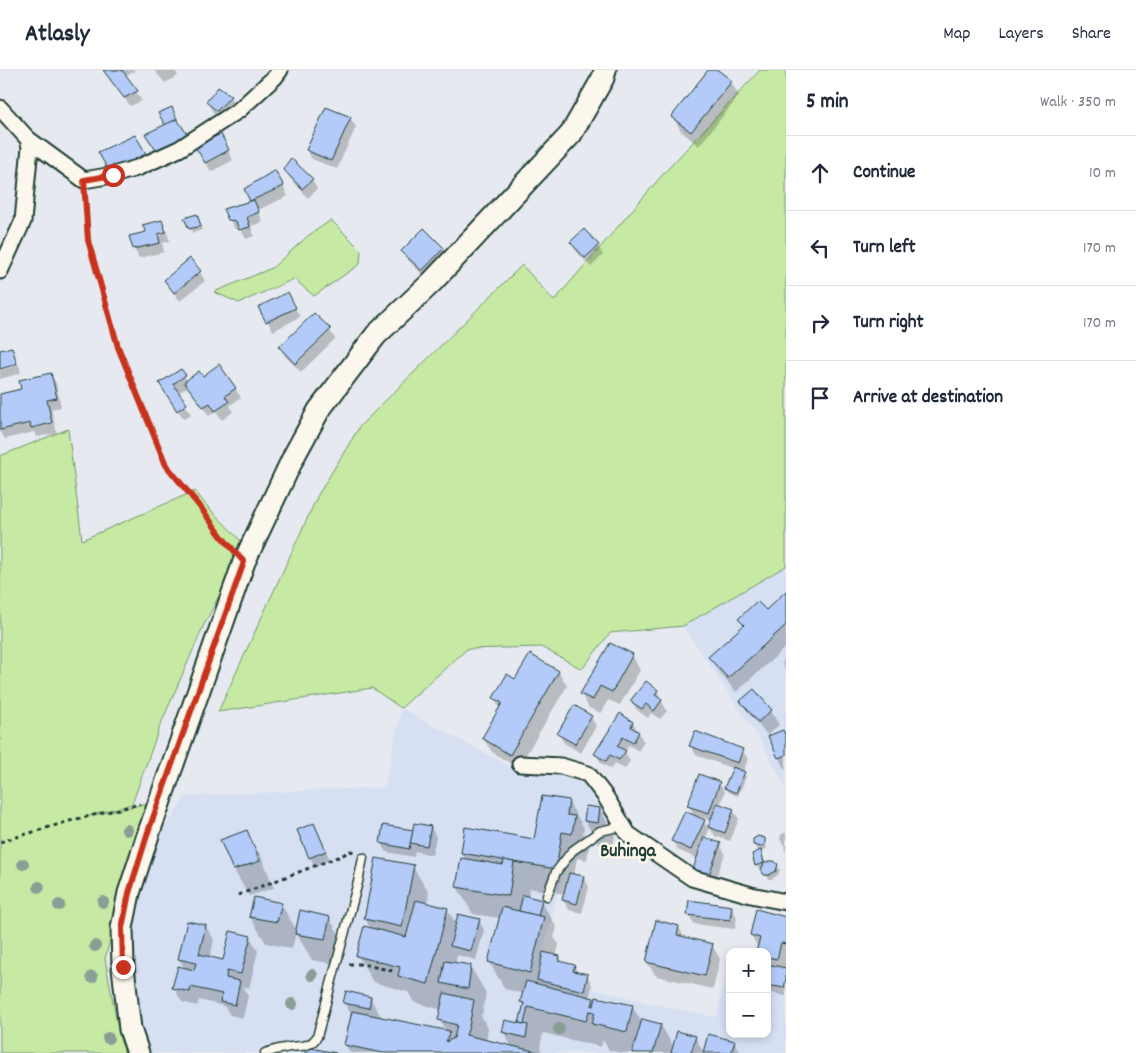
<!DOCTYPE html>
<html lang="en">
<head>
<meta charset="utf-8">
<style>
	:root { --surface:#fff; --page:#f2f2f3; --text:#1f2937; --muted:#747a83; --line:#e0e1e3 }
	body { margin:0; font-family:Dekko,sans-serif; background:var(--page); color:var(--text) }
	.controls { position:absolute; right:15px; bottom:15px; display:grid; overflow:hidden; border-radius:10px; box-shadow:0 2px 8px #0003 }
	.controls button { width:45px; height:45px; display:grid; place-items:center; padding:0; border:0; border-bottom:1px solid var(--line); background:var(--surface); color:var(--text); font:25px sans-serif }
	.stop { position:absolute; width:15px; height:15px; margin:-11px; border:4px solid #c8321e; border-radius:50%; background:#fff }
	.stop.end { background:#c8321e; border-color:#fff; box-shadow:0 1px 5px #0008 }
	.list { margin:0; padding:0; list-style:none }
	h2 { display:flex; justify-content:space-between; align-items:center; height:65px; margin:0; padding:0 20px; font-size:21px }
	h2 small { font-size:16px; font-weight:400; color:var(--muted) }
	.list li { display:grid; grid-template-columns:32px 1fr auto; gap:15px; align-items:center; box-sizing:border-box; height:75px; padding:0 20px; border-top:1px solid var(--line) }
	.list b { display:block; font-size:19px; white-space:nowrap }
	.list em { font-size:16px; font-style:normal; color:var(--muted) }
	.icon { flex:none; width:28px; height:28px; fill:none; stroke:currentColor; stroke-width:2; stroke-linecap:round; stroke-linejoin:round }
	.map { position:relative; flex:none; width:786px; height:983px; overflow:hidden }
	header { display:flex; align-items:center; gap:30px; box-sizing:border-box; height:70px; padding:0 25px; background:var(--surface); border-bottom:1px solid var(--line) }
	header strong { font-size:24px }
	nav { display:flex; gap:28px; margin-inline-start:auto; font-size:18px }
	main { display:flex }
	aside { flex:1; background:var(--surface) }
	.map>svg:first-child { display:block }
</style>
</head>
<body>
<header>
<strong>Atlasly</strong>
<nav><a>Map</a><a>Layers</a><a>Share</a></nav>
</header>
<main>
<div class="map">
<svg width="786" height="983" viewBox="0 0 786 983">
	<rect width="100%" height="100%" fill="#e6eaf0"/>
	<filter id="ink" filterUnits="userSpaceOnUse"><feTurbulence type="fractalNoise" baseFrequency=".02" numOctaves="2"/><feDisplacementMap in="SourceGraphic" scale="10" xChannelSelector="R" yChannelSelector="G"/><feConvolveMatrix kernelMatrix="1 2 1 2 8 2 1 2 1" color-interpolation-filters="sRGB"/></filter>
	<g filter="url(#ink)">
		<!-- built -->
		<g fill="#d7e0f3">
			<path d="M786,496V718L760,670L683,556Z"/>
			<path d="M401,638L513,698L559,701L583,709L617,764L600,771L583,782L565,801L556,829L538,901L548,907L662,936L716,947L725,910L730,911V964H767V918L786,923V983H147L144,973L131,901L135,844L162,762L186,726L385,717Z"/>
		</g>
		<!-- green -->
		<g fill="#c6eaa4" stroke="#72946c">
			<path d="M760,0H786V496L683,556L610,563L582,599L541,577L467,579L401,638L372,618L218,642L318,425L360,356L522,195L554,231L665,102Z"/>
			<path d="M331,150L361,180L360,194L314,226L294,209L239,233L214,222L272,198L309,165Z"/>
			<path d="M68,359L82,470L195,421L207,436L245,475L203,557L160,656L132,734L89,746L156,731L124,816L105,889L120,969L125,983H0V386Z"/>
		</g>
		<!-- shadow -->
		<g fill="#0003" fill-rule="evenodd">
			<path d="M104,0H136L125,6L142,31L130,36Z"/>
			<path d="M154,0H175L178,6L165,13Z"/>
			<path d="M710,0H716L731,12L739,26L699,76L681,61L673,47Z"/>
			<path d="M230,27L235,36L222,50L213,42L208,33Z"/>
			<path d="M350,48L356,57L337,99L312,89L307,80Z"/>
			<path d="M180,56L196,80L166,94L152,74Z"/>
			<path d="M225,75L233,90L211,102L197,77Z"/>
			<path d="M285,99L312,110L317,119L308,128L290,108Z"/>
			<path d="M275,102L288,126L258,140L263,152L251,156L254,166L246,169L241,160L235,159L229,149L251,132L245,119Z"/>
			<path d="M185,149L198,150L202,160L193,163Z"/>
			<path d="M161,151L166,161L170,171L162,173L164,182L139,188L134,179L131,166L147,163Z"/>
			<path d="M424,160L443,179L449,188L428,210L408,190L402,181Z"/>
			<path d="M571,173L598,176L603,185L591,197L577,182Z"/>
			<path d="M200,202L205,211L180,231L171,219L166,210Z"/>
			<path d="M292,232L300,247L273,261L260,237Z"/>
			<path d="M330,260L335,269L301,302L285,286L280,277Z"/>
			<path d="M19,295L21,303L0,309V300Z"/>
			<path d="M181,300L187,311L203,307L235,318L241,328L230,335L233,342L222,350L216,341L209,346L189,316L178,323L191,344L184,349L166,323Z"/>
			<path d="M50,304L56,313L61,337L51,339L57,363L37,367L34,362L5,369L0,361V325L23,320Z"/>
			<path d="M786,523V577L736,622L718,601L710,587L744,556L739,549L766,541Z"/>
			<path d="M632,585L640,600L620,635L608,630L601,643L589,638L581,624Z"/>
			<path d="M786,589V601L782,593Z"/>
			<path d="M559,602L567,616L518,698L492,682L483,668L500,639L494,628L515,611Z"/>
			<path d="M646,612L657,621L663,631L662,632L667,641L660,649L651,643L648,648L637,640L632,631Z"/>
			<path d="M753,621L771,641L779,655L767,665L750,645L742,631Z"/>
			<path d="M591,647L596,656L581,683L564,673L559,664Z"/>
			<path d="M633,653L644,672L638,681L629,675L625,682L630,691L625,699L615,693L611,699L601,693L596,684Z"/>
			<path d="M786,668V700L779,688Z"/>
			<path d="M691,676L742,680L748,689L743,703L746,707L738,726L728,722L726,718L734,699L696,685Z"/>
			<path d="M719,713L725,722L720,735L733,740L739,749L730,771L715,766L710,758L705,769L720,774L725,784L713,816L698,789L678,780L673,771L695,747L689,736ZM698,746L712,751L709,759L704,751L697,748Z"/>
			<path d="M568,731L584,758L583,763L589,774L587,790L577,788L574,805L584,807L589,817L582,843L569,840L563,830L565,824L529,818L528,828L541,831L557,858L554,867L559,875L556,886L560,887L564,894L574,896L578,903L587,905L592,915L589,928L593,929L596,933L632,936L642,953L661,955L674,978L695,967L704,983H621L609,980L603,970L601,977L543,963L540,978L543,983H350L345,974L352,946L344,933L370,928L382,948L446,961L439,950L442,940L414,932L408,922L373,912L358,886L371,859L365,849L413,797L429,823L427,834L447,839L457,855L479,850L484,860L476,890L457,885L455,894L470,896L486,923L482,945L480,944L488,958L486,971L512,977L503,962L520,954L524,936L522,932L524,924L505,919L489,892L500,848L473,844L457,817L466,790L462,783L536,770Z"/>
			<path d="M600,739L615,766L613,779L601,777L585,751Z"/>
			<path d="M313,755L319,764L330,790L315,797L310,787Z"/>
			<path d="M431,757L436,767L432,785L415,781L414,787L386,782L381,772Z"/>
			<path d="M246,761L262,788L274,818L249,826L234,800Z"/>
			<path d="M784,763H786V783L784,778L785,777L780,769L781,765Z"/>
			<path d="M764,769L766,774L767,778L763,781L757,780L754,775Z"/>
			<path d="M761,782L763,786L765,794L777,795L780,800L778,805L772,809H768L762,800L763,798L759,799L756,795Z"/>
			<path d="M281,834L297,861L329,848L345,874L340,895L312,890L296,863L292,879L266,873L250,847Z"/>
			<path d="M731,837L737,847L735,859L694,854L688,844Z"/>
			<path d="M786,848V926L767,922V882L758,878L751,865Z"/>
			<path d="M206,856L214,870L210,888L224,891L250,867L258,881L249,918L242,916L248,926L243,948L230,945L224,936L199,930L197,936L182,932L174,918L185,899L179,889Z"/>
			<path d="M679,857L685,869L712,875L720,889L713,919L656,906L647,892Z"/>
			<path d="M767,936L771,937L773,941L771,954L767,953Z"/>
			<path d="M734,972L741,983H704Z"/>
		</g>
		<!-- building -->
		<g fill="#b4caf9" stroke="#1f3d34">
			<path d="M103,0H122L138,21L124,28Z"/>
			<path d="M708,0H718L732,11L691,62L671,47Z"/>
			<path d="M218,17L231,26L217,41L206,32Z"/>
			<path d="M172,37L177,49L165,55L158,43Z"/>
			<path d="M326,37L351,47L331,91L306,80Z"/>
			<path d="M177,49L191,70L160,86L145,64Z"/>
			<path d="M221,64L229,80L205,93L195,76Z"/>
			<path d="M135,65L147,85L110,103L98,82Z"/>
			<path d="M291,88L313,109L302,119L283,99Z"/>
			<path d="M275,100L284,116L250,131L244,119Z"/>
			<path d="M254,130L259,142L247,147L250,157L239,160L236,151L228,150L223,139Z"/>
			<path d="M197,144L201,156L189,159L184,148Z"/>
			<path d="M162,150L166,162L158,164L160,173L133,179L129,166L146,162L142,155Z"/>
			<path d="M424,158L444,178L422,201L401,181Z"/>
			<path d="M584,159L599,175L585,188L570,172Z"/>
			<path d="M190,188L201,201L174,223L164,210Z"/>
			<path d="M288,222L296,238L266,252L258,237Z"/>
			<path d="M314,243L331,259L295,294L279,277Z"/>
			<path d="M12,277L17,294L0,299V280Z"/>
			<path d="M219,294L236,318L225,326L229,332L215,341L210,333L203,337L184,312L199,301L203,306Z"/>
			<path d="M181,299L186,305L173,314L187,334L177,341L159,313Z"/>
			<path d="M51,303L57,328L47,330L52,353L31,358L30,353L0,360V324L21,319L19,310Z"/>
			<path d="M786,521V555L728,608L708,587L744,555L738,549L757,531L766,540Z"/>
			<path d="M610,573L633,584L612,622L600,616L593,630L580,624Z"/>
			<path d="M530,584L559,601L510,685L482,668L502,633L493,628L507,604L515,609Z"/>
			<path d="M646,611L658,620L655,625L662,630L654,641L646,634L642,639L630,631Z"/>
			<path d="M754,619L772,640L758,652L740,631Z"/>
			<path d="M574,635L592,646L575,674L557,664Z"/>
			<path d="M620,643L633,652L631,657L639,662L633,673L623,667L617,676L626,681L619,690L610,685L606,691L594,684Z"/>
			<path d="M783,660L786,667V685L778,688L768,666Z"/>
			<path d="M695,661L743,679L738,693L689,676Z"/>
			<path d="M733,697L745,702L736,723L724,718Z"/>
			<path d="M699,704L720,712L709,743L687,736Z"/>
			<path d="M542,726L569,730L567,745L575,746L572,764L562,762L556,799L461,783L465,757L534,769Z"/>
			<path d="M717,733L734,739L725,763L708,757Z"/>
			<path d="M586,736L600,738L598,753L584,751Z"/>
			<path d="M685,741L705,750L691,780L671,771Z"/>
			<path d="M314,753L326,781L309,788L297,760Z"/>
			<path d="M414,753L431,756L427,776L410,773Z"/>
			<path d="M383,755L413,760L409,779L380,773Z"/>
			<path d="M247,760L260,791L233,800L220,770Z"/>
			<path d="M758,766L765,768V774L761,777L753,775V769Z"/>
			<path d="M704,767L721,773L708,807L692,802Z"/>
			<path d="M761,780L764,793L755,796L752,784Z"/>
			<path d="M376,788L414,795L402,857L364,849Z"/>
			<path d="M461,788L503,795L504,790L514,792L509,826L456,817Z"/>
			<path d="M770,791H774L778,794L776,801L769,805H764L761,800L764,793Z"/>
			<path d="M569,803L584,806L577,834L562,830Z"/>
			<path d="M523,825L542,830L538,846L519,841Z"/>
			<path d="M254,827L282,833L277,852L249,847Z"/>
			<path d="M416,830L448,838L428,914L398,906L400,897L356,886L364,856L406,867Z"/>
			<path d="M689,830L732,836L730,850L687,845Z"/>
			<path d="M502,837L544,847L530,903L488,892Z"/>
			<path d="M756,839L786,847V874L781,873L777,889L767,887V882H756L760,868L750,865Z"/>
			<path d="M300,840L330,847L325,869L295,864Z"/>
			<path d="M458,844L480,849L471,881L450,876Z"/>
			<path d="M656,850L679,856L677,865L713,874L705,906L646,892Z"/>
			<path d="M187,851L206,855L199,884L223,890L230,861L251,866L241,904L227,901L226,908L240,911L235,935L220,932L222,924L191,917L190,922L172,918L178,896L194,900L196,893L178,889Z"/>
			<path d="M543,882L560,886L559,891L575,895L573,901L588,904L584,921L537,910Z"/>
			<path d="M445,891L471,895L468,919L441,913Z"/>
			<path d="M767,894L786,898V909L784,918L767,915Z"/>
			<path d="M526,911L594,928L592,936H594L596,927L633,935L627,962L592,954L595,942L589,941L586,951L528,937L524,954L519,953L524,933L520,932Z"/>
			<path d="M346,921L371,927L369,938L343,933Z"/>
			<path d="M444,923L474,930L469,957L466,965L542,983H383L344,975L352,941L450,961L446,972L454,968L457,955L438,950Z"/>
			<path d="M642,949L661,954L653,983H632Z"/>
			<path d="M505,950L528,955L526,968L502,962Z"/>
			<path d="M677,961L696,966L691,983H671Z"/>
			<path d="M708,964L735,971L731,983H703Z"/>
			<path d="M306,977L336,983H305Z"/>
		</g>
		<g fill="none" stroke-linecap="round" stroke-linejoin="round">
			<defs>
				<g id="service">
					<path d="M547,826L556,802L572,781L600,761L623,756"/>
					<path d="M265,983C271,981 278,979 285,978C297,975 309,979 317,967L358,812L363,788"/>
				</g>
				<g id="minor">
					<path d="M0,38L28,69L30,77L23,151L0,201"/>
					<path d="M28,69L84,110L113,105L137,98L179,79L239,40L275,7L280,0"/>
					<path d="M520,694L561,696L588,704L605,726L628,764L692,808L751,825L786,832"/>
				</g>
				<path id="secondary" d="M138,983L130,959L123,897L122,858L129,823L149,762L244,492L295,384L319,340L376,265L432,212L571,64L603,8L605,0"/>
			</defs>
			<!-- service casing -->
			<use href="#service" stroke="#1f3d34" stroke-width="11"/>
			<!-- minor casing -->
			<use href="#minor" stroke="#1f3d34" stroke-width="19"/>
			<!-- secondary casing -->
			<use href="#secondary" stroke="#1f3d34" stroke-width="25"/>
			<!-- path -->
			<g stroke="#1f3d34" stroke-width="3" stroke-dasharray="4 4" stroke-linecap="butt">
				<path d="M85,123L88,170L118,277L166,395L201,438L222,467L231,478"/>
				<path d="M0,772L73,750L140,734"/>
				<path d="M238,825L341,786L350,781L355,782"/>
				<path d="M349,894H362L393,901"/>
			</g>
			<!-- service -->
			<use href="#service" stroke="#fbf7ec" stroke-width="8"/>
			<!-- minor -->
			<use href="#minor" stroke="#fbf7ec" stroke-width="15"/>
			<!-- secondary -->
			<use href="#secondary" stroke="#fbf7ec" stroke-width="21"/>
		</g>
		<!-- trees -->
		<g fill="#8b9e95">
			<circle cx="127" cy="760" r="6"/>
			<circle cx="23" cy="794" r="6"/>
			<circle cx="39" cy="817" r="6"/>
			<circle cx="103" cy="832" r="6"/>
			<circle cx="59" cy="835" r="6"/>
			<circle cx="95" cy="876" r="6"/>
			<circle cx="312" cy="905" r="6"/>
			<circle cx="92" cy="907" r="6"/>
			<circle cx="292" cy="934" r="6"/>
			<circle cx="559" cy="959" r="6"/>
			<circle cx="108" cy="968" r="6"/>
		</g>
	</g>
	<g fill="none" stroke-linecap="round" stroke-linejoin="round" filter="url(#ink)">
		<!-- route -->
		<path stroke="#c8321e" stroke-width="6" d="M113,105L84,110L88,170L118,277L166,395L201,438L222,467L244,492L148,762L129,823L122,858L123,897"/>
	</g>
	<g text-anchor="middle" dominant-baseline="central" stroke-width="5" stroke-linejoin="round" paint-order="stroke">
		<!-- quarter labels -->
		<g font-size="19" font-weight="bold" fill="#1f3d34" stroke="#fbf7ec">
			<text x="628" y="782">Buhinga</text>
		</g>
	</g>
</svg>
<div class="controls">
<button>+</button>
<button>−</button>
</div>
<div class="stop" style="left:113px;top:105px"></div>
<div class="stop end" style="left:123px;top:897px"></div>
</div>
<aside>
<h2>5 min<small>Walk · 350 m</small></h2>
<ul class="list">
<li><svg class="icon" aria-label="ahead" viewBox="0 0 24 24"><path d="M12 20V5M6 11l6-6 6 6"/></svg><div><b>Continue</b></div><em>10 m</em></li>
<li><svg class="icon" aria-label="left" viewBox="0 0 24 24"><path d="M17 20v-9H6M10 6l-5 5 5 5"/></svg><div><b>Turn left</b></div><em>170 m</em></li>
<li><svg class="icon" aria-label="right" viewBox="0 0 24 24"><path d="M7 20v-9h11M14 6l5 5-5 5"/></svg><div><b>Turn right</b></div><em>170 m</em></li>
<li><svg class="icon" aria-label="arrive" viewBox="0 0 24 24"><path d="M6 21V4h12l-3 4 3 4H6"/></svg><div><b>Arrive at destination</b></div></li>
</ul>
</aside>
</main>
</body>
</html>
